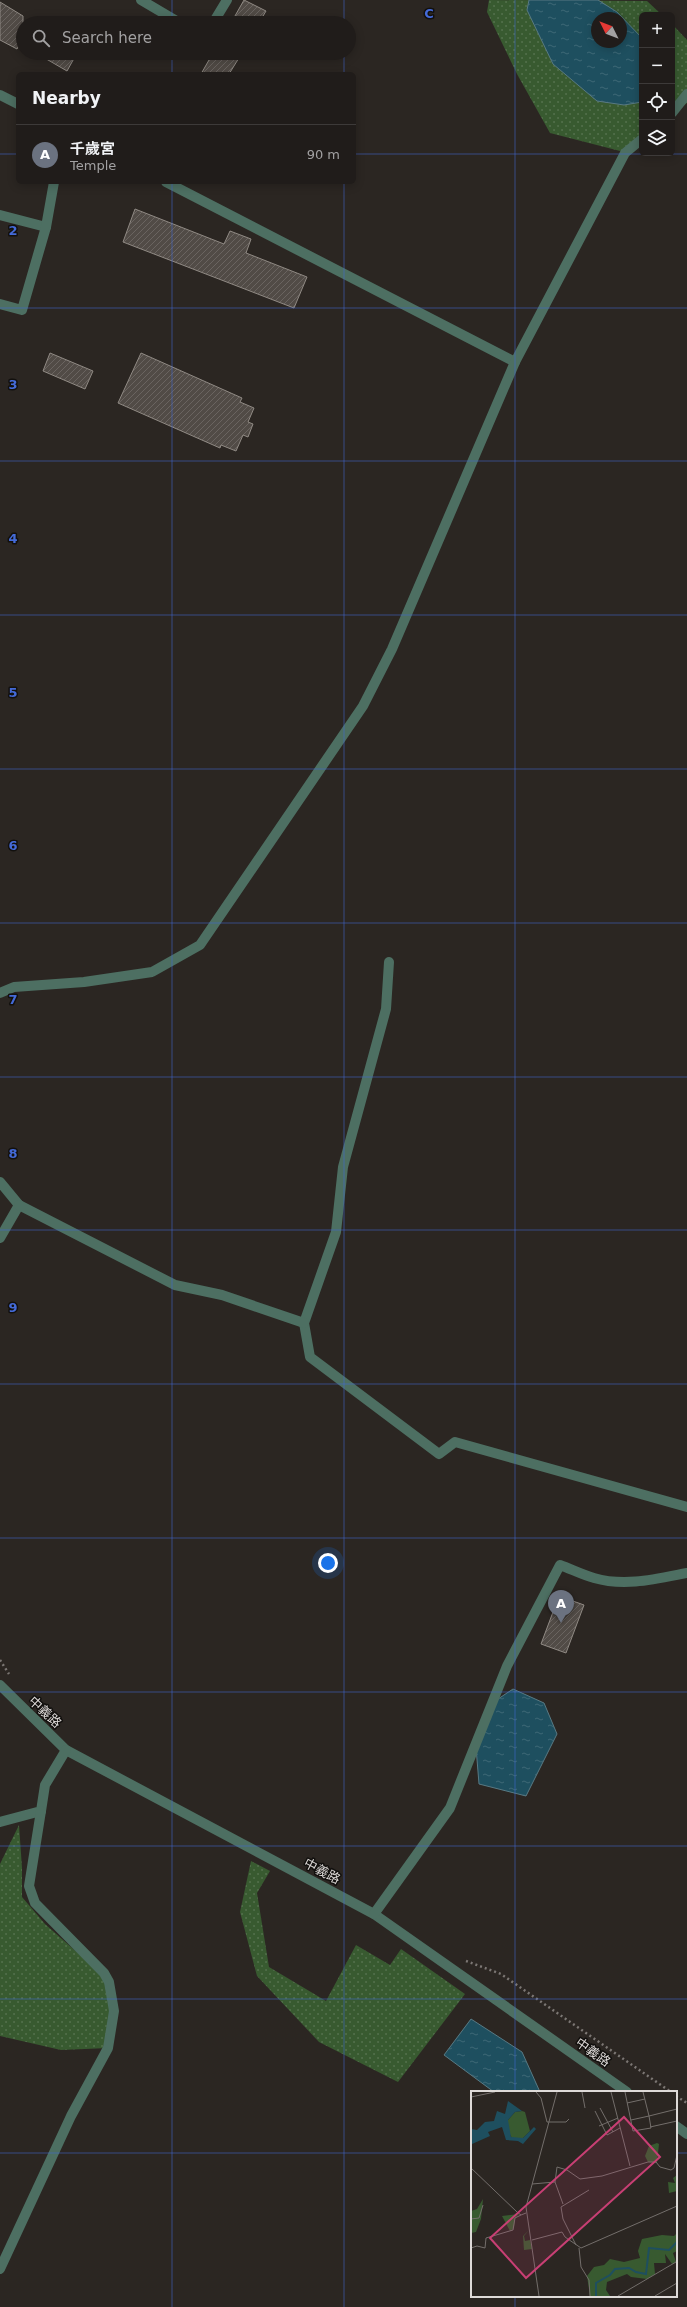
<!DOCTYPE html>
<html lang="en">
<head>
<meta charset="utf-8">
<style>
	:root { --surface:#201c1a; --page:#2d2927; --text:#f1f3f6; --muted:#a2a1a2; --line:#3d3a39; --accent:#db2777 }
	body { margin:0; font-family:"DejaVu Sans","Noto Sans TC",sans-serif; background:var(--page); color:var(--text) }
	.controls { position:absolute; right:12px; top:12px; display:grid; overflow:hidden; border-radius:6px; box-shadow:0 2px 10px #0003 }
	.controls button { width:36px; height:36px; display:grid; place-items:center; padding:0; border:0; border-bottom:1px solid var(--line); background:var(--surface); color:var(--text); font:20px sans-serif }
	.compass { position:absolute; left:591px; top:12px; width:36px; height:36px; border-radius:50%; background:var(--surface); box-shadow:0 2px 10px #0003; rotate:312deg }
	.you { position:absolute; left:328px; top:1563px; width:14px; height:14px; margin:-10px; border:3px solid #fff; border-radius:50%; background:#1a73e8; box-shadow:0 0 0 6px #1a73e833 }
	.badge { display:grid; place-items:center; width:26px; height:26px; border-radius:50%; background:var(--accent); color:#fff; font-size:13px; font-weight:700 }
	.pin { position:absolute; translate:-50% -33px; filter:drop-shadow(0 1px 2px #0008) }
	.pin::after { content:''; position:absolute; top:21px; width:14px; height:12px; background:inherit; clip-path:polygon(0 0,100% 0,50% 100%) }
	.list { margin:0; padding:0; list-style:none }
	h2 { display:flex; justify-content:space-between; align-items:center; height:52px; margin:0; padding:0 16px; font-size:17px }
	h2 small { font-size:13px; font-weight:400; color:var(--muted) }
	.list li { display:grid; grid-template-columns:26px 1fr auto; gap:12px; align-items:center; box-sizing:border-box; height:60px; padding:0 16px; border-top:1px solid var(--line) }
	.list b { display:block; font-size:15px; white-space:nowrap }
	.list p { margin:0; font-size:13px; white-space:nowrap; color:var(--muted) }
	.list em { font-size:13px; font-style:normal; color:var(--muted) }
	.icon { flex:none; width:22px; height:22px; fill:none; stroke:currentColor; stroke-width:2; stroke-linecap:round; stroke-linejoin:round }
	.map { position:relative; flex:none; width:687px; height:2307px; overflow:hidden }
	.search { position:absolute; background:var(--surface); box-shadow:0 2px 10px #0003; left:16px; top:16px; width:340px; height:44px; display:flex; align-items:center; gap:10px; box-sizing:border-box; padding:0 14px; border-radius:22px; color:var(--muted); font-size:15px }
	.panel { position:absolute; background:var(--surface); box-shadow:0 2px 10px #0003; left:16px; top:72px; width:340px; height:112px; border-radius:6px }
	.map>svg:first-child { display:block }
</style>
</head>
<body>
<div class="map">
<svg width="687" height="2307" viewBox="0 0 687 2307">
	<defs>
		<pattern id="grass-dots" width="8" height="8" patternUnits="userSpaceOnUse"><rect width="8" height="8" fill="#385a30"/><path d="M2 2h.1M6 6h.1" fill="none" stroke="#54714d" stroke-width="1.8" stroke-linecap="round"/></pattern>
		<pattern id="water-ripples" width="26" height="14" patternUnits="userSpaceOnUse"><rect width="26" height="14" fill="#1e4f5f"/><path d="M2 4q2-2 4 0t4 0M15 11q2-2 4 0t4 0" fill="none" stroke="#3e6875"/></pattern>
		<pattern id="building-hatch" width="6" height="6" patternUnits="userSpaceOnUse"><rect width="6" height="6" fill="#514b46"/><path d="M-1 1l2-2M0 6l6-6M5 7l2-2" fill="none" stroke="#6a6460"/></pattern>
	</defs>
	<rect width="100%" height="100%" fill="#2b2622"/>
	<!-- grass -->
	<g fill="url(#grass-dots)" fill-rule="evenodd">
		<path d="M489,0L647,1L662,15H642V138L624,152L550,133L517,74L487,12ZM597,18H621V42H597Z"/>
		<path d="M672,24L687,40V103L672,115Z"/>
		<path d="M19,1825L22,1868V1897L45,1924L114,1985L108,2048L61,2050L0,2036V1864Z"/>
		<path d="M251,1861L270,1871L257,1893L269,1967L326,2001L356,1945L390,1965L401,1949L465,1994L398,2082L319,2042L257,1976L240,1912Z"/>
	</g>
	<!-- water -->
	<g fill="url(#water-ripples)" stroke="#587983" fill-rule="evenodd">
		<path d="M529,0H598L617,12L642,38V102L624,105L597,101L553,64L527,10ZM597,18H621V42H597Z"/>
		<path d="M513,1689L544,1703L557,1734L526,1796L479,1784L476,1747L492,1703Z"/>
		<path d="M471,2019L522,2052L540,2092H494L444,2055Z"/>
	</g>
	<!-- building -->
	<g fill="url(#building-hatch)" stroke="#908a84">
		<path d="M244,0L266,11L259,23H231Z"/>
		<path d="M0,2L23,16V38L17,49L0,40Z"/>
		<path d="M36,53H77L67,71Z"/>
		<path d="M213,53H242L229,74H201Z"/>
		<path d="M135,209L224,244L230,231L251,239L246,253L307,277L294,308L123,242Z"/>
		<path d="M50,353L93,371L85,389L43,371Z"/>
		<path d="M141,353L242,398L240,402L254,408L248,422L253,424L248,437L243,435L236,451L221,445L220,448L118,403Z"/>
		<path d="M559,1596L584,1605L566,1653L541,1644Z"/>
	</g>
	<g fill="none" stroke-linecap="round" stroke-linejoin="round">
		<!-- path -->
		<g stroke="#7c7774" stroke-width="2.5" stroke-dasharray="2 3" stroke-linecap="butt">
			<path d="M0,1660L9,1674"/>
			<path d="M466,1961L501,1974L671,2092"/>
			<path d="M676,2096L687,2103"/>
		</g>
		<!-- minor -->
		<g stroke="#4d6f62" stroke-width="10">
			<path d="M141,0L180,23"/>
			<path d="M213,23L227,0"/>
			<path d="M0,95L18,104"/>
			<path d="M672,113L687,94"/>
			<path d="M166,182L515,362"/>
			<path d="M0,215L46,227"/>
			<path d="M0,304L22,310L46,227L54,182"/>
			<path d="M389,962L386,1009L343,1167L336,1232L304,1323L310,1357L439,1454L455,1442L687,1507"/>
			<path d="M0,993L14,987L84,982L152,972L200,945L363,706L392,649L515,362L625,153L642,139"/>
			<path d="M0,1182L19,1205L0,1238"/>
			<path d="M19,1205L175,1285L222,1295L304,1323"/>
			<path d="M0,1685L66,1750L374,1914L627,2092"/>
			<path d="M0,1822L41,1811L45,1785L66,1750"/>
			<path d="M374,1914L450,1808L507,1666L560,1565C571,1569 583,1575 594,1578C625,1587 656,1579 687,1573"/>
			<path d="M676,2126L687,2134"/>
			<path d="M0,2269L71,2116L108,2048L114,2011L109,1982L104,1973L35,1903L29,1886L41,1811"/>
		</g>
	</g>
	<!-- grid -->
	<path fill="none" stroke="#446ad8" stroke-width="1" stroke-opacity="0.55" d="M172,0V23M344,0V23M515,0V2092M172,53V74M344,53V74M0,154H18M354,154H687M172,182V2307M344,182V2307M0,308H687M0,461H687M0,615H687M0,769H687M0,923H687M0,1077H687M0,1230H687M0,1384H687M0,1538H687M0,1692H687M0,1846H687M0,1999H687M0,2153H472M676,2153H687M515,2296V2307"/>
	<g text-anchor="middle" dominant-baseline="central" stroke-width="3" stroke-linejoin="round" paint-order="stroke">
		<!-- street labels -->
		<g font-size="13" fill="#dedad8" stroke="#12100e">
			<text transform="translate(45 1712) rotate(43)">中義路</text>
			<text transform="translate(322 1871) rotate(28)">中義路</text>
			<text transform="translate(593 2052) rotate(35)">中義路</text>
		</g>
	</g>
	<!-- overview -->
	<g transform="translate(471 2091)">
		<rect width="206" height="206" fill="#2b2622"/>
		<path d="M51,20L54,21L59,40L52,47H41L37,40V29L44,21ZM186,52L188,53L186,72L177,71L174,65L178,55ZM206,84V100L198,102L197,91L204,92L202,87ZM48,123L44,127L43,137L39,140L31,125ZM58,139L53,145L54,150L59,149L61,158L53,159L52,145ZM206,142V160L202,162L205,171L201,173L194,163L195,172H183L184,183L176,188L160,186L156,183L136,191L135,199L139,205H119L116,185L123,176L133,174L139,168L153,171L169,167L167,160L171,148L191,144L203,145Z" fill="#385a30"/>
		<path d="M12,108L10,128L5,141L0,142V120L6,118Z" fill="#385a30"/>
		<path d="M37,10L51,20L44,21L37,29L40,46L52,47L63,36L65,38L52,53L47,50L35,49L31,36L17,41L19,45L1,53V72L0,38L6,39L14,31L23,30L26,20L34,23Z" fill="#1e4f5f"/>
		<path fill="none" stroke="#1e4f5f" stroke-width="2" d="M125,205V192L139,184L144,178L158,177L165,181L175,183L178,157L198,159L206,151"/>
		<path fill="none" stroke="#736e6b" stroke-width="1" d="M65,1L70,7L76,31H95L98,28M111,1L114,17M140,1L159,75M154,1L162,40L180,37L178,25L160,29M172,1L178,25L206,18M0,6L24,1M156,12L174,8M129,17L142,41M124,20L136,44L149,37M128,35L147,27M179,36L206,30M0,77L46,121L50,124L55,122M84,91L92,113M61,93L84,91L86,76L96,79L109,88L131,85L177,71H185L189,76L200,79L203,77L206,64M0,128L8,127L12,114M61,149L91,141L94,146L110,157L206,115M105,154L92,128L90,116L118,99M0,157L6,155L14,157L15,147L42,139L44,127L50,124M108,157L110,176L118,189L119,205M68,205L55,116L86,1M147,205L205,171L206,173M184,205L206,192"/>
		<path fill="#c83f74" fill-opacity="0.15" stroke="#c83f74" stroke-width="2" d="M153,26L189,66L55,187L19,147Z"/>
		<rect width="206" height="206" fill="none" stroke="#dedad8" stroke-width="2"/>
	</g>
	<g font-size="13" text-anchor="middle" font-weight="bold" fill="#446ad8" stroke="#12100e" stroke-width="3" stroke-linejoin="round" paint-order="stroke">
		<text x="429" y="18">C</text>
		<text x="13" y="235">2</text>
		<text x="13" y="389">3</text>
		<text x="13" y="543">4</text>
		<text x="13" y="697">5</text>
		<text x="13" y="850">6</text>
		<text x="13" y="1004">7</text>
		<text x="13" y="1158">8</text>
		<text x="13" y="1312">9</text>
	</g>
</svg>
<div class="controls">
<button>+</button>
<button>−</button>
<button><svg class="icon" aria-label="locate" viewBox="0 0 24 24"><circle cx="12" cy="12" r="6"/><path d="M12 2v4M12 18v4M2 12h4M18 12h4"/></svg></button>
<button><svg class="icon" aria-label="layers" viewBox="0 0 24 24"><path d="M12 4l9 5-9 5-9-5zM3 14l9 5 9-5"/></svg></button>
</div>
<svg class="compass" viewBox="-18 -18 36 36"><path d="M0-13l5 13h-10z" fill="#e53935"/><path d="M0 13l5-13h-10z" fill="#a2a1a2"/></svg>
<div class="you"></div>
<div class="pin badge" style="left:561px;top:1623px;background:#6b7280">A</div>
<div class="search"><svg class="icon" aria-label="search" viewBox="0 0 24 24"><circle cx="10" cy="10" r="6"/><path d="M15 15l6 6"/></svg>Search here</div>
<section class="panel">
<h2>Nearby<small></small></h2>
<ul class="list">
<li><span class="badge" style="background:#6b7280">A</span><div><b>千歲宮</b><p>Temple</p></div><em>90 m</em></li>
</ul>
</section>
</div>
</body>
</html>
